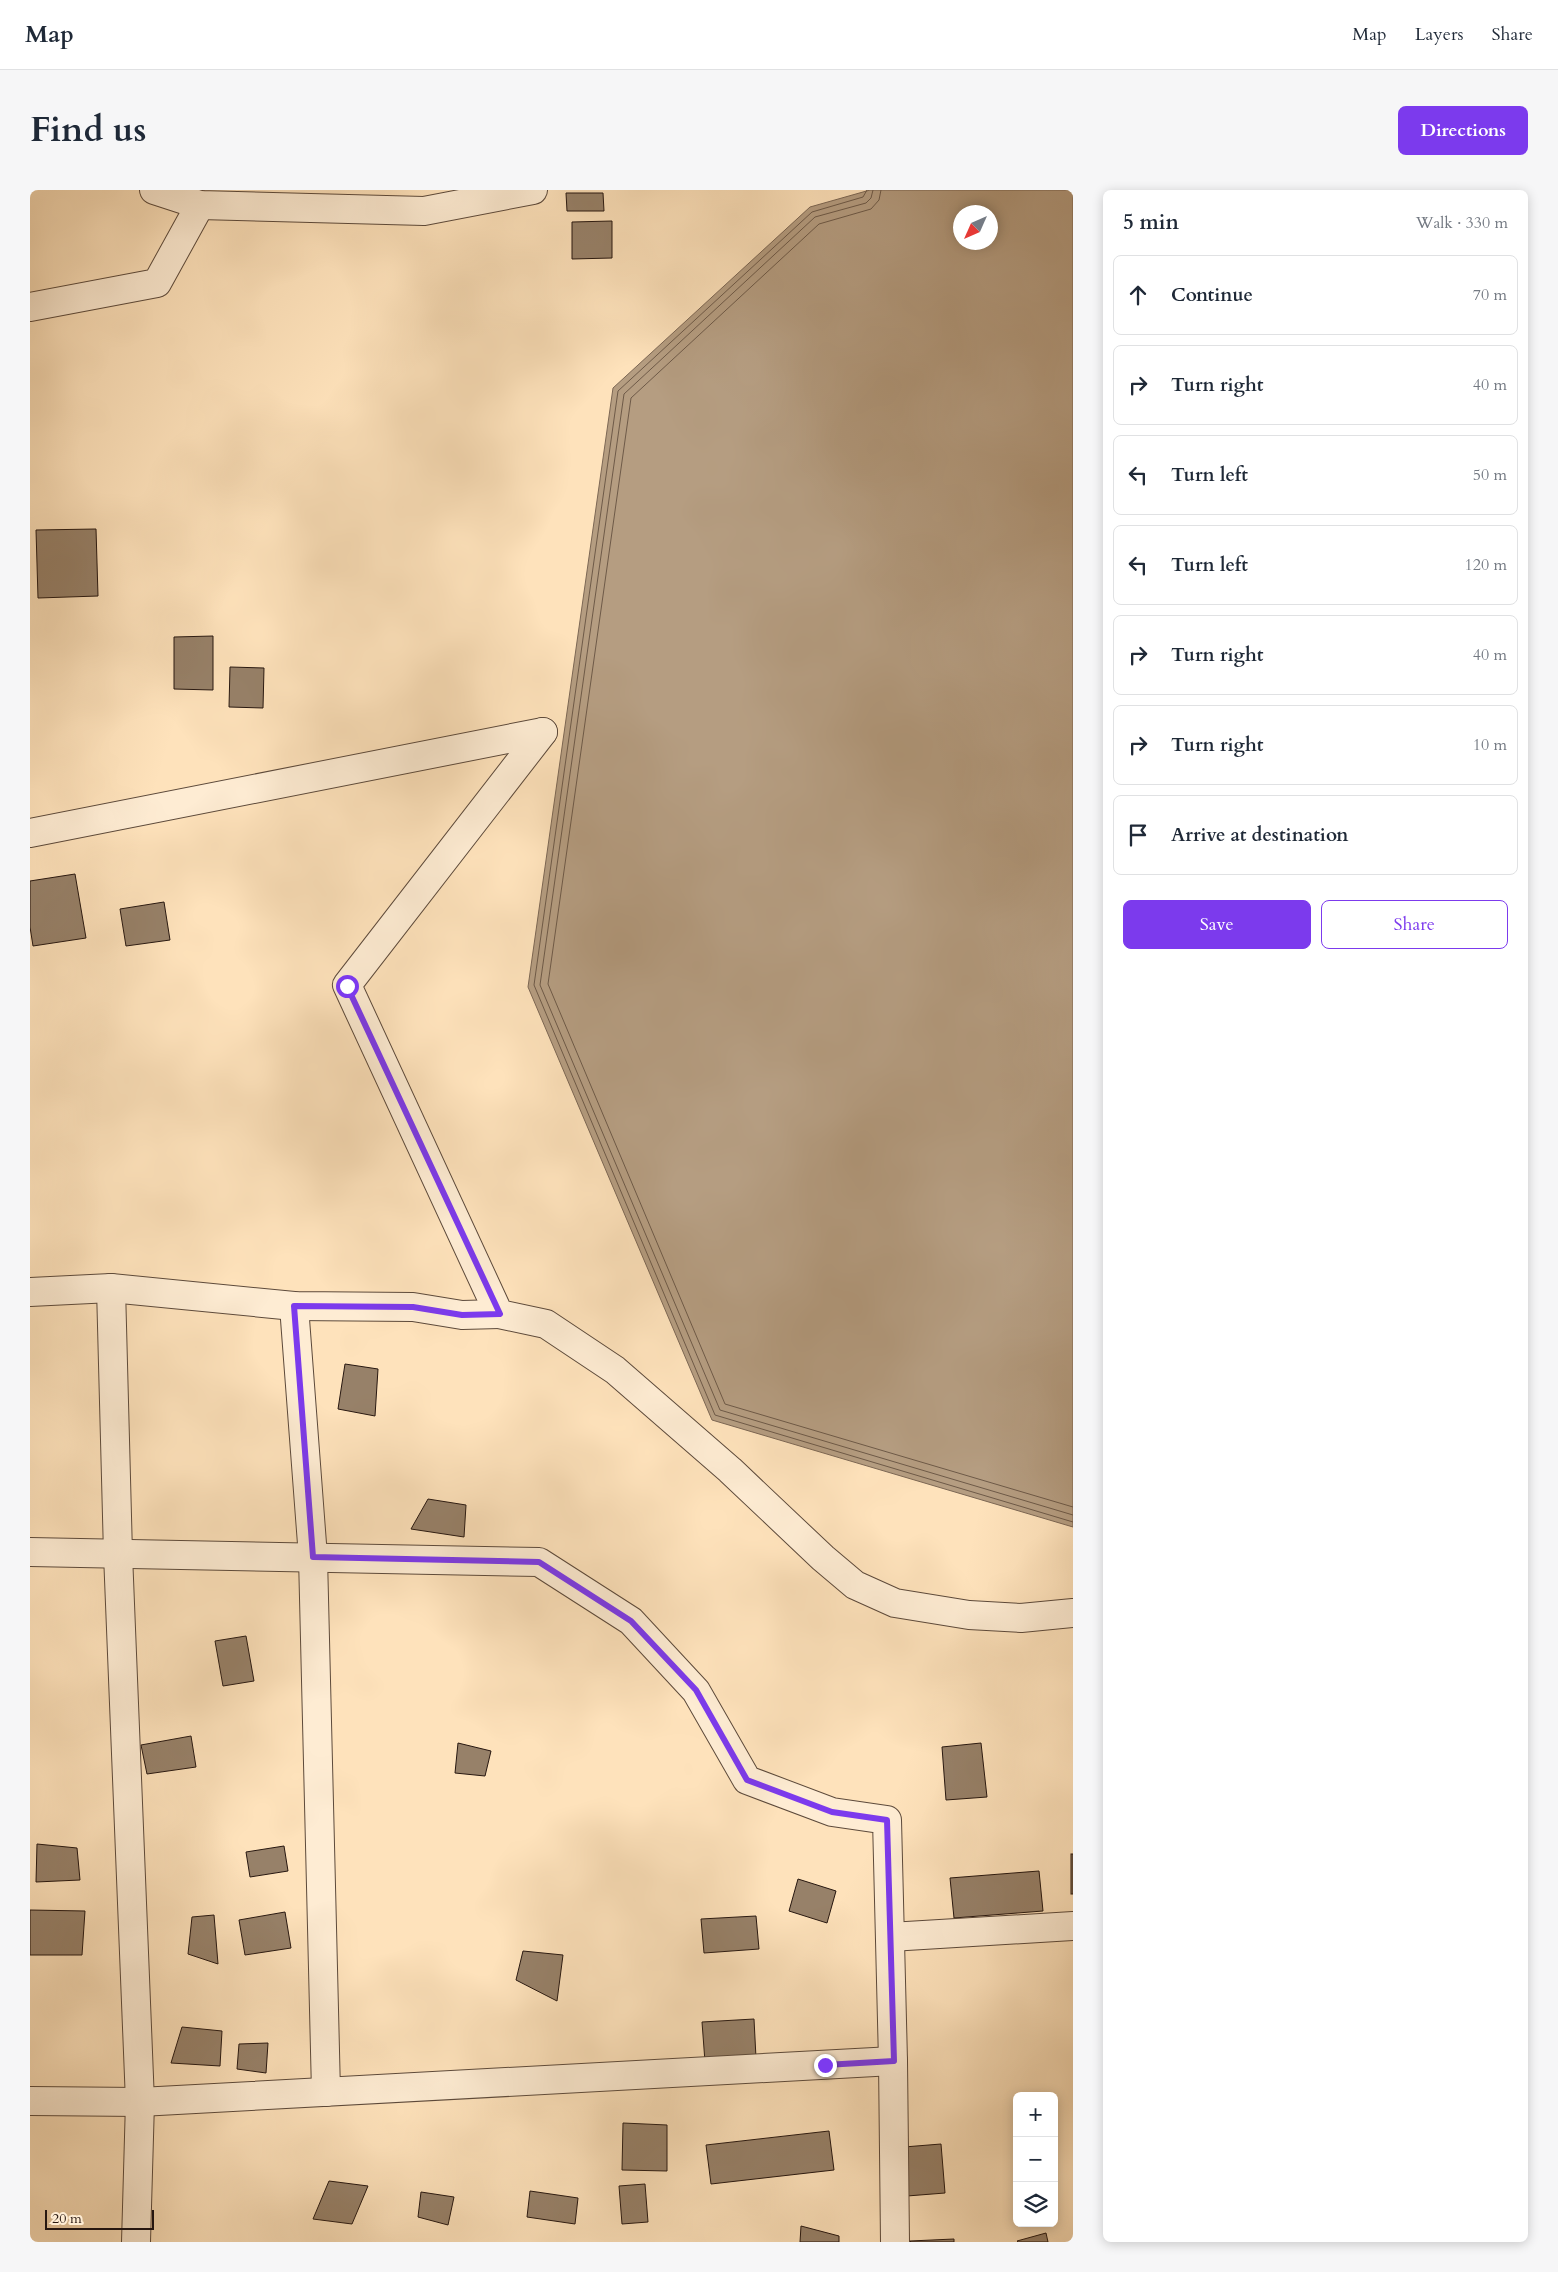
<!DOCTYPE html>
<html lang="en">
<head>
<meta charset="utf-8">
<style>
	:root { --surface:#fff; --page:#f6f6f7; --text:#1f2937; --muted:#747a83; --line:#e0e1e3; --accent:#7c3aed }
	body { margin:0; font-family:Cardo,serif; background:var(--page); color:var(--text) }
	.controls { position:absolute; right:15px; bottom:15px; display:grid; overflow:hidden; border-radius:8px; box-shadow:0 2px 12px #0003 }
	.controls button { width:45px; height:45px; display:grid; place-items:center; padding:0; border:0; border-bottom:1px solid var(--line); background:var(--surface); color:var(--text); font:25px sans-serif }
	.compass { position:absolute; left:923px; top:15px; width:45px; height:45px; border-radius:50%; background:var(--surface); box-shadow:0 2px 12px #0003; rotate:225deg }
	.scale { position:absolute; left:15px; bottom:12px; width:109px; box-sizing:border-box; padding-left:5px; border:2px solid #271710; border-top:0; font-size:14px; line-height:18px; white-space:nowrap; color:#271710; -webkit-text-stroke:4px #feecd3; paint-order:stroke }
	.stop { position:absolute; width:15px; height:15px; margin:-11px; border:4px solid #7c3aed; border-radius:50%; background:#fff }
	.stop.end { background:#7c3aed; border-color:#fff; box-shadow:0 1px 5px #0008 }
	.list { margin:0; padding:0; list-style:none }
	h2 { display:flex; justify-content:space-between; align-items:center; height:65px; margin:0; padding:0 20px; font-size:21px }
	h2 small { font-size:16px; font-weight:400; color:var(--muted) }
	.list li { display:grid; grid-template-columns:32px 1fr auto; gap:15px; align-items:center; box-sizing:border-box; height:80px; margin:0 10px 10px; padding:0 10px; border:1px solid var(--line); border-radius:8px }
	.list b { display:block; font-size:19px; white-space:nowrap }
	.list em { font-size:16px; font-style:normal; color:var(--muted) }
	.actions { display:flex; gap:10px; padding:15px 20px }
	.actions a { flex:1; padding:11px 0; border:1px solid var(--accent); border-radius:8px; text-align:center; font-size:18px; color:var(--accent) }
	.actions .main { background:var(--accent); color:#fff }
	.icon { flex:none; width:28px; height:28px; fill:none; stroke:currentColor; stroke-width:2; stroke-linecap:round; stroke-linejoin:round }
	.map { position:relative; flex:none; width:1043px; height:2052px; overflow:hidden; border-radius:8px }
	header { display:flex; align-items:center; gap:30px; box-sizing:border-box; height:70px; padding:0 25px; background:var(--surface); border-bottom:1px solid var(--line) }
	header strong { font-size:24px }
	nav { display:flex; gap:28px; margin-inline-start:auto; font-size:18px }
	.intro { display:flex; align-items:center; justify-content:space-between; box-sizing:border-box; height:120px; padding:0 30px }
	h1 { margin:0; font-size:35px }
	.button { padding:12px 22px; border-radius:8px; background:var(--accent); color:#fff; font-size:18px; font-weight:700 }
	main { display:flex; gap:30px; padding:0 30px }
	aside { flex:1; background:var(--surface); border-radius:8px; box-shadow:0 2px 12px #0003 }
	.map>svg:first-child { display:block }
</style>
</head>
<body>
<header>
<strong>Map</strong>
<nav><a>Map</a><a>Layers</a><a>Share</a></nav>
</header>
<div class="intro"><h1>Find us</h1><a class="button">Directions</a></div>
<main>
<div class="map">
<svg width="1043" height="2052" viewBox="0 0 1043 2052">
	<rect width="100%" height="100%" fill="#fee2bb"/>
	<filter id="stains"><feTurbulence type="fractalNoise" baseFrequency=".004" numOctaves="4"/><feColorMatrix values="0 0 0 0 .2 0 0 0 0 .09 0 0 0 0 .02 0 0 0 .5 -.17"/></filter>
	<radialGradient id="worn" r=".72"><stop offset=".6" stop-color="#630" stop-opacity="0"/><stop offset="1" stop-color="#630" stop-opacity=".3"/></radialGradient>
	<!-- water -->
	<path fill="#b59d81" stroke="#7c6754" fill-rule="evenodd" d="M840,0H1043V1337L682,1230L498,797L583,198L780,17ZM931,22H961V52H931Z"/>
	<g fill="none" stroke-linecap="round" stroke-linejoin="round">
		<!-- shore -->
		<g stroke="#6e5a48" stroke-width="1">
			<path d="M837,0L833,7L782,22L588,201L504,795L685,1225L1043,1332"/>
			<path d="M843,0L841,8L836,13L785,27L594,204L510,795L690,1220L1043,1325"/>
			<path d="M851,0L849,10L841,19L789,34L601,208L518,794L695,1214L1043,1317"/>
		</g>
	</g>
	<!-- building -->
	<g fill="#978169" stroke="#271710">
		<path d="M536,3H573L574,21H537Z"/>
		<path d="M582,31V68L542,69V32Z"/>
		<path d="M66,339L68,406L8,408L6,340Z"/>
		<path d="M183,446V500L144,499V447Z"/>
		<path d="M200,477L234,478L233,518L199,517Z"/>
		<path d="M45,684L56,748L3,756L0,737V691Z"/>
		<path d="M134,712L140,750L96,756L90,719Z"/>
		<path d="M315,1174L348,1179L345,1226L308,1219Z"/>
		<path d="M398,1309L436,1315L434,1347L381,1339Z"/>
		<path d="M216,1446L224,1491L193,1496L185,1451Z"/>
		<path d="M161,1546L166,1577L117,1584L111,1555Z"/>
		<path d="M428,1553L461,1561L455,1586L425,1583Z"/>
		<path d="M951,1553L957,1607L916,1610L912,1557Z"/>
		<path d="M7,1654L47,1658L50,1690L6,1692Z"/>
		<path d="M254,1656L258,1681L220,1687L216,1662Z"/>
		<rect x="1041" y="1664" width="2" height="40"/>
		<path d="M1009,1681L1013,1721L924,1728L920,1688Z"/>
		<path d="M768,1689L806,1701L797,1733L759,1721Z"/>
		<path d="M0,1720L55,1721L52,1765H0Z"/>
		<path d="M255,1722L261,1758L215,1765L209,1730Z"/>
		<path d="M184,1725L188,1774L158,1764L162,1727Z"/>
		<path d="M726,1726L729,1759L674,1763L671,1729Z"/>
		<path d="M493,1761L533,1765L527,1811L486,1790Z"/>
		<path d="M724,1829L726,1868L675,1872L672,1832Z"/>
		<path d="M152,1837L192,1841L190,1876L141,1873Z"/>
		<path d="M238,1853L236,1883L207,1879L209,1854Z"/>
		<path d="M593,1933L637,1935V1981L592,1980Z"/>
		<path d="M799,1941L804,1980L681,1994L676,1955Z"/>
		<path d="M911,1954L915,2003L877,2006L874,1957Z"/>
		<path d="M299,1991L338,1996L322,2034L283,2029Z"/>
		<path d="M615,1994L618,2032L592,2034L589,1996Z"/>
		<path d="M500,2001L548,2008L545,2034L497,2027Z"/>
		<path d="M391,2002L424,2007L418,2035L388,2027Z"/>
		<path d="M771,2036L809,2046V2052H770Z"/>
		<path d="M1016,2043L1018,2052H988L987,2051Z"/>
		<path d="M924,2049V2052H881L880,2051Z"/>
	</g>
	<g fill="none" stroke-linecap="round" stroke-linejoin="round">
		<defs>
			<g id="minor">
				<path d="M0,117L127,93L170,15"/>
				<path d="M513,542L317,795L469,1124L516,1134L585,1180L700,1280L793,1368L825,1395L865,1413L939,1425L991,1428L1043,1423"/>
				<path d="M0,643L513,542"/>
				<path d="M81,1098L88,1364L110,1912L106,2052"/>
				<path d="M0,1102L81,1098L264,1116L383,1117L432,1125L469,1124"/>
				<path d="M264,1116L283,1367L296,1902"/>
				<path d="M0,1362L509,1372L601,1431L666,1501L717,1590L802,1622L857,1630L863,1871L865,2052"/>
				<path d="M860,1747L1043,1736"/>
				<path d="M0,1911L110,1912L863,1871"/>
			</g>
			<path id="tertiary" d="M124,0L170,15L394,21L503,0"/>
		</defs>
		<!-- minor casing -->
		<use href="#minor" stroke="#5d4a3b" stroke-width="30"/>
		<!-- tertiary casing -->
		<use href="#tertiary" stroke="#5d4a3b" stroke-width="30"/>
		<!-- minor -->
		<use href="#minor" stroke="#feecd3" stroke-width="28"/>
		<!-- tertiary -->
		<use href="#tertiary" stroke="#feecd3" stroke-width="28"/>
	</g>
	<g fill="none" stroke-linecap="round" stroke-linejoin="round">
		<!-- route -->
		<path stroke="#7c3aed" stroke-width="6" d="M317,796L470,1124L432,1125L383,1117L264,1116L283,1367L509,1372L601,1431L666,1500L717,1590L802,1622L857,1630L864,1871L795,1875"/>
	</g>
	<rect width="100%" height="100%" filter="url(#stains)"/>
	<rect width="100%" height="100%" fill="url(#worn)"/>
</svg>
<div class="controls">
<button>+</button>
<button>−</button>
<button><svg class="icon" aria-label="layers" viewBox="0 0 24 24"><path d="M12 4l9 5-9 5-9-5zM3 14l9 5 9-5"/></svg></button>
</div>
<svg class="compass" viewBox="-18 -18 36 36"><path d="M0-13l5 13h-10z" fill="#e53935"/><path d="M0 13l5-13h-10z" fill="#747a83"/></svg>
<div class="scale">20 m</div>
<div class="stop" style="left:317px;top:796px"></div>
<div class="stop end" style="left:795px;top:1875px"></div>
</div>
<aside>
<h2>5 min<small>Walk · 330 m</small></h2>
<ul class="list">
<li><svg class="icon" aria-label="ahead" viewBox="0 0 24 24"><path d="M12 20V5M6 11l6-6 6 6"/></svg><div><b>Continue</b></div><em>70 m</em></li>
<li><svg class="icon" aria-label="right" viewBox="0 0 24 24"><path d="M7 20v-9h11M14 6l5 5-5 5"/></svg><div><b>Turn right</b></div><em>40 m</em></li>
<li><svg class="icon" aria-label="left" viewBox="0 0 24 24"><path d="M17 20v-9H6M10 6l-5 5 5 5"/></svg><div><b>Turn left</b></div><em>50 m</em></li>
<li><svg class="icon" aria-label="left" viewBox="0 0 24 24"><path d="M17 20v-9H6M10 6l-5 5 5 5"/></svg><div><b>Turn left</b></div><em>120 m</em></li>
<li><svg class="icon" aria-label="right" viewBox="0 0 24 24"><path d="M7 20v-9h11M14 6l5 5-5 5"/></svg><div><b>Turn right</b></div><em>40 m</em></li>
<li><svg class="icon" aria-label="right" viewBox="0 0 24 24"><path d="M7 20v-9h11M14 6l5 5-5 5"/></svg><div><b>Turn right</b></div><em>10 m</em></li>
<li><svg class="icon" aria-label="arrive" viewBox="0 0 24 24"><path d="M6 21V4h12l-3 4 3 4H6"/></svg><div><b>Arrive at destination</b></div></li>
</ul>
<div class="actions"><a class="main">Save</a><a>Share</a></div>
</aside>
</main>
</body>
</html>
